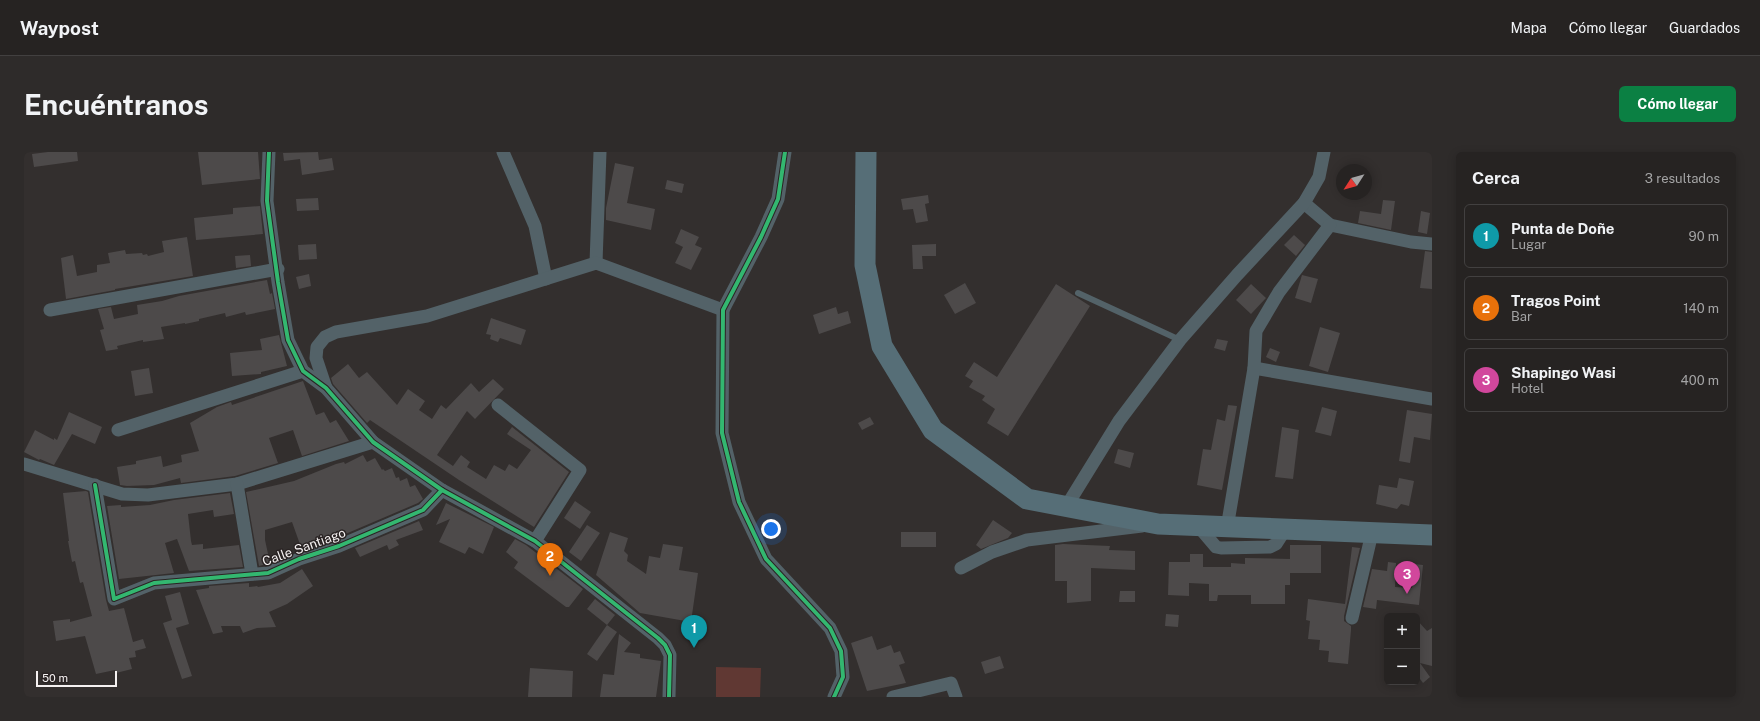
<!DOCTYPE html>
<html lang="es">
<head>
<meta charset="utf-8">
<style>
	:root { --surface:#262322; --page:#2e2b2a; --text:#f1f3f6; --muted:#a4a4a5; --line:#424040; --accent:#0b8043 }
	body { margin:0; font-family:"Public Sans",sans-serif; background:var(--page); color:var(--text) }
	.controls { position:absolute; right:12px; bottom:12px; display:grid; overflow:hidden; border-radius:6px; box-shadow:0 2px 10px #0003 }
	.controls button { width:36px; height:36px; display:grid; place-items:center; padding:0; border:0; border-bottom:1px solid var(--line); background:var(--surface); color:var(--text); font:20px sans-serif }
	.compass { position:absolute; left:1312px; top:12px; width:36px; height:36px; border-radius:50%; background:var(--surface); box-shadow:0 2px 10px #0003; rotate:234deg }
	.scale { position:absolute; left:12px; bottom:10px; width:81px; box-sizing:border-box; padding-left:4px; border:2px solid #f5f1f1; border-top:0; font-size:11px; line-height:14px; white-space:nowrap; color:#f5f1f1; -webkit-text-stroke:3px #2a2424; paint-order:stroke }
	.you { position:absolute; left:747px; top:377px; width:14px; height:14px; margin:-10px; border:3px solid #fff; border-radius:50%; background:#1a73e8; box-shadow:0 0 0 6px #1a73e833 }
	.badge { display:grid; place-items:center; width:26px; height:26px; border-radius:50%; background:var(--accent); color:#fff; font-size:13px; font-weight:700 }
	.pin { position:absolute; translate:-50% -33px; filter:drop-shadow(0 1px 2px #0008) }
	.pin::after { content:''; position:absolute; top:21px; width:14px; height:12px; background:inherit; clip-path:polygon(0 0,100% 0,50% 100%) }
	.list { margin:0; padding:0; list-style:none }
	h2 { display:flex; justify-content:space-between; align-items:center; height:52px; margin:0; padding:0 16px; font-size:17px }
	h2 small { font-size:13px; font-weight:400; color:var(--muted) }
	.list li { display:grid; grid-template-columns:26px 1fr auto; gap:12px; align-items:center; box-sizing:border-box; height:64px; margin:0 8px 8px; padding:0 8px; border:1px solid var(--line); border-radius:6px }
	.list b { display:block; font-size:15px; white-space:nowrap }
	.list p { margin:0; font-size:13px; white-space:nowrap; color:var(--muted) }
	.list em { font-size:13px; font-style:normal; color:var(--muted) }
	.map { position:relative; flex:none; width:1408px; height:545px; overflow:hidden; border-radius:6px }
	header { display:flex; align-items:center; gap:24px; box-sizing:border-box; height:56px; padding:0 20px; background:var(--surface); border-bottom:1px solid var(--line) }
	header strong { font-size:19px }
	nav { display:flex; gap:22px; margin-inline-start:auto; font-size:14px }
	.intro { display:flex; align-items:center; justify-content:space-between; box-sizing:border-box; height:96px; padding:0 24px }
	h1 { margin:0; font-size:28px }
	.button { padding:10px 18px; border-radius:6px; background:var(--accent); color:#fff; font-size:14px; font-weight:700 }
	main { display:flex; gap:24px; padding:0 24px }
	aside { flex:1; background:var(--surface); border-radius:6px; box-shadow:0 2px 10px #0003 }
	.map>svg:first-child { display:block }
</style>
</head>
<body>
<header>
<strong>Waypost</strong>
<nav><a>Mapa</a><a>Cómo llegar</a><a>Guardados</a></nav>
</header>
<div class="intro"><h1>Encuéntranos</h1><a class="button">Cómo llegar</a></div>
<main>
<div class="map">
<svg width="1408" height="545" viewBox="0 0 1408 545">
	<rect width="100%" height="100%" fill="#332f2e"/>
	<!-- green -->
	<path fill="#603833" d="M692,515L737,516L736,545H692Z"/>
	<!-- building -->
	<g fill="#4d4a4a">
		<path d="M24,0H53L54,9L10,15L8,2Z"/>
		<path d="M174,0H234L236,27L178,33Z"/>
		<path d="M294,0L295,8L308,6L310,18L278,23L276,7L260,9L259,1Z"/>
		<path d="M591,11L610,15L603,51L631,57L627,78L582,68V56Z"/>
		<path d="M643,28L660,32L658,41L641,37Z"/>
		<path d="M904,43L905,51L901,52L904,69L892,71L889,57L879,58L877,47Z"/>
		<path d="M294,46L295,58L273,59L272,47Z"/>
		<path d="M1359,48L1371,49L1367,78L1334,71L1336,59L1357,62Z"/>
		<path d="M236,54L239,82L172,88L170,66L209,62V56Z"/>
		<path d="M1397,59L1406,61L1403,82L1394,80Z"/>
		<path d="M657,77L675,85L671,93L678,96L667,118L651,111L659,95L651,91Z"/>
		<path d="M1270,83L1281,93L1272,104L1260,93Z"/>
		<path d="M163,85L169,124L91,137V138L42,147L37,106L49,103L53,124L73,120V113L86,111L84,101L101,98L102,102L118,101L119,103L123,102L124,104L140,100L138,89Z"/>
		<path d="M292,92L293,107L275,108L274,93Z"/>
		<path d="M912,92V104H898L899,117H889L888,93Z"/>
		<path d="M1401,99L1408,100V137L1396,136Z"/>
		<path d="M226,103L227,114L212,116L211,104Z"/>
		<path d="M285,122L287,134L275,137L272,125Z"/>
		<path d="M1278,123L1294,127L1287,151L1271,146Z"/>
		<path d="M243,128L246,142L248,141L251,157L222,163L221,160L202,165L201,161L175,167V169L161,172V171L137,175L140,187L119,190V188L93,194L94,197L82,199L76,178L80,177L74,157L87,155L90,167L114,162L113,153L138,149L155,144Z"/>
		<path d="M941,131L952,151L931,162L920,143Z"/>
		<path d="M1032,132L1066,154L984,284L963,271L971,257L958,248L961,244L945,235L949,229L941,224L950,210L973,225Z"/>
		<path d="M1227,132L1242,146L1227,162L1212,148Z"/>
		<path d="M812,155L814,162L824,159L827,171L795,182L789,163Z"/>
		<path d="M467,166L502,178L497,193L476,186L474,190L466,187L467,183L462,182Z"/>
		<path d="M1296,175L1316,181L1304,220L1285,214Z"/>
		<path d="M255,183L263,214L237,220V222L208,224L206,201L238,198L236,187Z"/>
		<path d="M1193,187L1204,189L1201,199L1190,196Z"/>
		<path d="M1246,196L1256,200L1252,210L1242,205Z"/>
		<path d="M324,212L335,226L343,220L373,253L384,237L401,249L395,258L408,267L417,253L422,257L447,231L455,240L469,227L480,237L451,267L443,259L413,303L429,314L437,303L446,310L443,315L462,327L470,313L481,319L485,312L493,317L507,298L483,282L488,275L545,320L510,375L435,328L346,268L343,271L309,232L307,226Z"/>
		<path d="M125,216L129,241L111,244L107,219Z"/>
		<path d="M279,229L292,263L300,260L306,271L312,268L325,289L278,304L269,278L245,286L254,311L211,324L157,331L156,326L130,333L103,334L96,333L93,315L112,312V309L137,304L139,315L158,310L157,303L175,299L166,271L193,255L207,250L208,253Z"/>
		<path d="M1204,253L1213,254L1198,338L1173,333L1179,297L1187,298L1193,267L1201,269Z"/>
		<path d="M1298,255L1313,259L1307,284L1291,280Z"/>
		<path d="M1383,258L1408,262L1406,288L1390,285L1386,311L1375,309Z"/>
		<path d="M45,260L78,275L71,292L48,282L30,313L16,307L15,308L0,300L11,278L30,288V286L33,288Z"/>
		<path d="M846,265L850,272L838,278L834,271Z"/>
		<path d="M1258,275L1275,278L1269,327L1251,325Z"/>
		<path d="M1094,297L1110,301L1106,316L1090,311Z"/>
		<path d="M339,303L343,310L351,306L358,318L359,317L361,319L368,316L372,326L375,325L376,329L383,326L386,335L391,333L399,347L394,351L312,386L278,398L268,370L241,378V388L246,411L235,414L222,340L270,329L312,312L320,310L321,312Z"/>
		<path d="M1375,326L1390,329L1385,354L1377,352L1373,357L1352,352L1355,333L1373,336Z"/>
		<path d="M62,339L64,340L82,448L85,459L100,456L109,490L119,487L122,496L111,499L112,505L105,506L108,517L92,521L91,518L72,522L61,484L32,489L29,469L46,467V470L68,464L59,430L56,431L51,409L48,410L44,389H45L39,341Z"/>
		<path d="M206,341L210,362L190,365L189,358L164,362L167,389L168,393L179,392V397L215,393L219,415L165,419L153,387L141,391L150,421L95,427L83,354L97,353V355L126,353L150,348Z"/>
		<path d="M551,349L567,360L556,377L540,366Z"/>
		<path d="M422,351L470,375L459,402L445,395L441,402L415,390L426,367L412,373Z"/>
		<path d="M969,368L988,381L984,386L957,397L952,393Z"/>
		<path d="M395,369L399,378L372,388L375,393L365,398L363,393L336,405L331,396Z"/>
		<path d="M563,373L576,381L557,409L545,400Z"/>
		<path d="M586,380L604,386L600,399L604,403L603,409L622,422L625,404L636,406L639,392L659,395L655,418L674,421L667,470L616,461L572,423Z"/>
		<rect x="877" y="380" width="35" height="15"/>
		<path d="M491,387L502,393L559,437L545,455H542L490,416L494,410L482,400Z"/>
		<path d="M1039,392L1086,394L1085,398L1111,399V418L1067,416V449L1043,451V429H1031V393Z"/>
		<path d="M1266,393H1297V421H1266V433H1261V452H1227V443H1194L1193,449H1185V432L1165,431V444L1144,443L1145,410H1166V402H1179V415H1207V411L1221,412V406L1266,407Z"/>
		<path d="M1328,395L1336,396L1320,464V469L1327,474V478L1324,512L1304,510L1305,499L1295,498L1296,488L1284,487L1286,469L1282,468L1284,447L1321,452Z"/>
		<path d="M1364,410L1372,411L1371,435L1388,436L1390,412L1399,413L1395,453L1353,448L1352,457L1339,455L1348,417L1363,419Z"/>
		<path d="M278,417L289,434L263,452L245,460L252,475L233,476L219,481L216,474H197L199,480L189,482L172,438L185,436V434L225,431V435L233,434L234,435L256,431Z"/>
		<path d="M1096,439H1111V450H1095Z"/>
		<path d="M156,440L165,472L152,476L168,524L158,527L139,471L148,468L141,444Z"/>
		<path d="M571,447L591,463L583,473L563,457Z"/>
		<path d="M1142,462L1155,463L1154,475L1141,474Z"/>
		<path d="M1393,468L1403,479L1408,476V514L1396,511L1406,525L1399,531L1393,523Z"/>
		<path d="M583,473L593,480L573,509L563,502Z"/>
		<path d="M595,482L607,491L600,500L616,502V506L637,509L632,545H576L579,522L590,523Z"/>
		<path d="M848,484L853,498L867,493L870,501L876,499L881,511L875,513L882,531L843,539L827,491Z"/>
		<path d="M976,504L980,516L961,522L957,510Z"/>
		<path d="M506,516L549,519L548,545H504Z"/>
	</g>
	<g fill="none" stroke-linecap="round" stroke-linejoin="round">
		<!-- service -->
		<path stroke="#536268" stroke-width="6" d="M1054,141L1156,188"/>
		<!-- minor -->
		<g stroke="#536268" stroke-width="13">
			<path d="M245,0L243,49L254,130L264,188L279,219L302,236L349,290L418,338L511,389L634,486L641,493L646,503L645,545"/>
			<path d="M479,0L511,74L522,127"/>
			<path d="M761,0L754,47L737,85L699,158L698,281L715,350L742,407L806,476L817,499L819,525L810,545"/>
			<path d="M1280,51L1306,73L1387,90L1408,92"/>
			<path d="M572,111L576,0"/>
			<path d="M26,158L254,117"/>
			<path d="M1230,216L1408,247"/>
			<path d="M302,236L292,206L293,195L301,185L312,180L403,164L572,111L699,158"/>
			<path d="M474,253L556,318L511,389"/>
			<path d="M94,278L279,219"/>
			<path d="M0,312L98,342L124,343L213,332L349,290"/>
			<path d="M213,332L228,422"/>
			<path d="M71,333L90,447L130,431L244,421L275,407L315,394L399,358L418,338"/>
			<path d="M1042,355L1095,269L1156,188L1213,123L1280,51L1295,25L1300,0"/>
			<path d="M1175,375L1192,395L1197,396L1246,395L1252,392L1261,378"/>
			<path d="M1203,376L1230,216L1232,179L1255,140L1306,73"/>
			<path d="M937,416L968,400L1003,388L1118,374"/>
			<path d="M1328,466L1348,381"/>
			<path d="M869,545L927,531L932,545"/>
		</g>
		<!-- trunk -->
		<path stroke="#566e77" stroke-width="21" d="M842,0L841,113L858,194L909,278L1003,347L1134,372L1408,383"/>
		<defs>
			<g id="cycleway">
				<path d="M245,0L243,49L254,130L264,188L279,219L302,236L349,290L418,338L511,389L634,486L641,493L646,503L645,545"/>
				<path d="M761,0L754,47L737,85L699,158L698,281L715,350L742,407L806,476L817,499L819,525L810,545"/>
				<path d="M71,333L90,447L130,431L244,421L275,407L315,394L399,358L418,338"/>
			</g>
		</defs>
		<!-- cycleway casing -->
		<use href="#cycleway" stroke="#2a2424" stroke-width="6"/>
		<!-- cycleway -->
		<use href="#cycleway" stroke="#33b770" stroke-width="4"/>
	</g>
	<g text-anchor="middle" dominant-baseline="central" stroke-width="3" stroke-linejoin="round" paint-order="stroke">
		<!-- street labels -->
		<g font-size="13" fill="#f5f1f1" stroke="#2a2424">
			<text transform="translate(280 395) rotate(-20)">Calle Santiago</text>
		</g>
	</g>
</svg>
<div class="controls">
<button>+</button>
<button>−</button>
</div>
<svg class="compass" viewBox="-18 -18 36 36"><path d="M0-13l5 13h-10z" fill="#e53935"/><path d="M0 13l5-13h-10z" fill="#a4a4a5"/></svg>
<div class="scale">50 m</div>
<div class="you"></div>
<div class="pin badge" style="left:670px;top:496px;background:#0f9aa8">1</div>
<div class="pin badge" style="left:526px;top:424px;background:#e8710a">2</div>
<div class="pin badge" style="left:1383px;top:442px;background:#d1479c">3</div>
</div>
<aside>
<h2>Cerca<small>3 resultados</small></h2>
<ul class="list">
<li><span class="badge" style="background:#0f9aa8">1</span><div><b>Punta de Doñe</b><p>Lugar</p></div><em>90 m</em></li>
<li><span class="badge" style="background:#e8710a">2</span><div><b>Tragos Point</b><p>Bar</p></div><em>140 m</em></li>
<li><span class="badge" style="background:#d1479c">3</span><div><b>Shapingo Wasi</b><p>Hotel</p></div><em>400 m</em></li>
</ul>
</aside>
</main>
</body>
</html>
